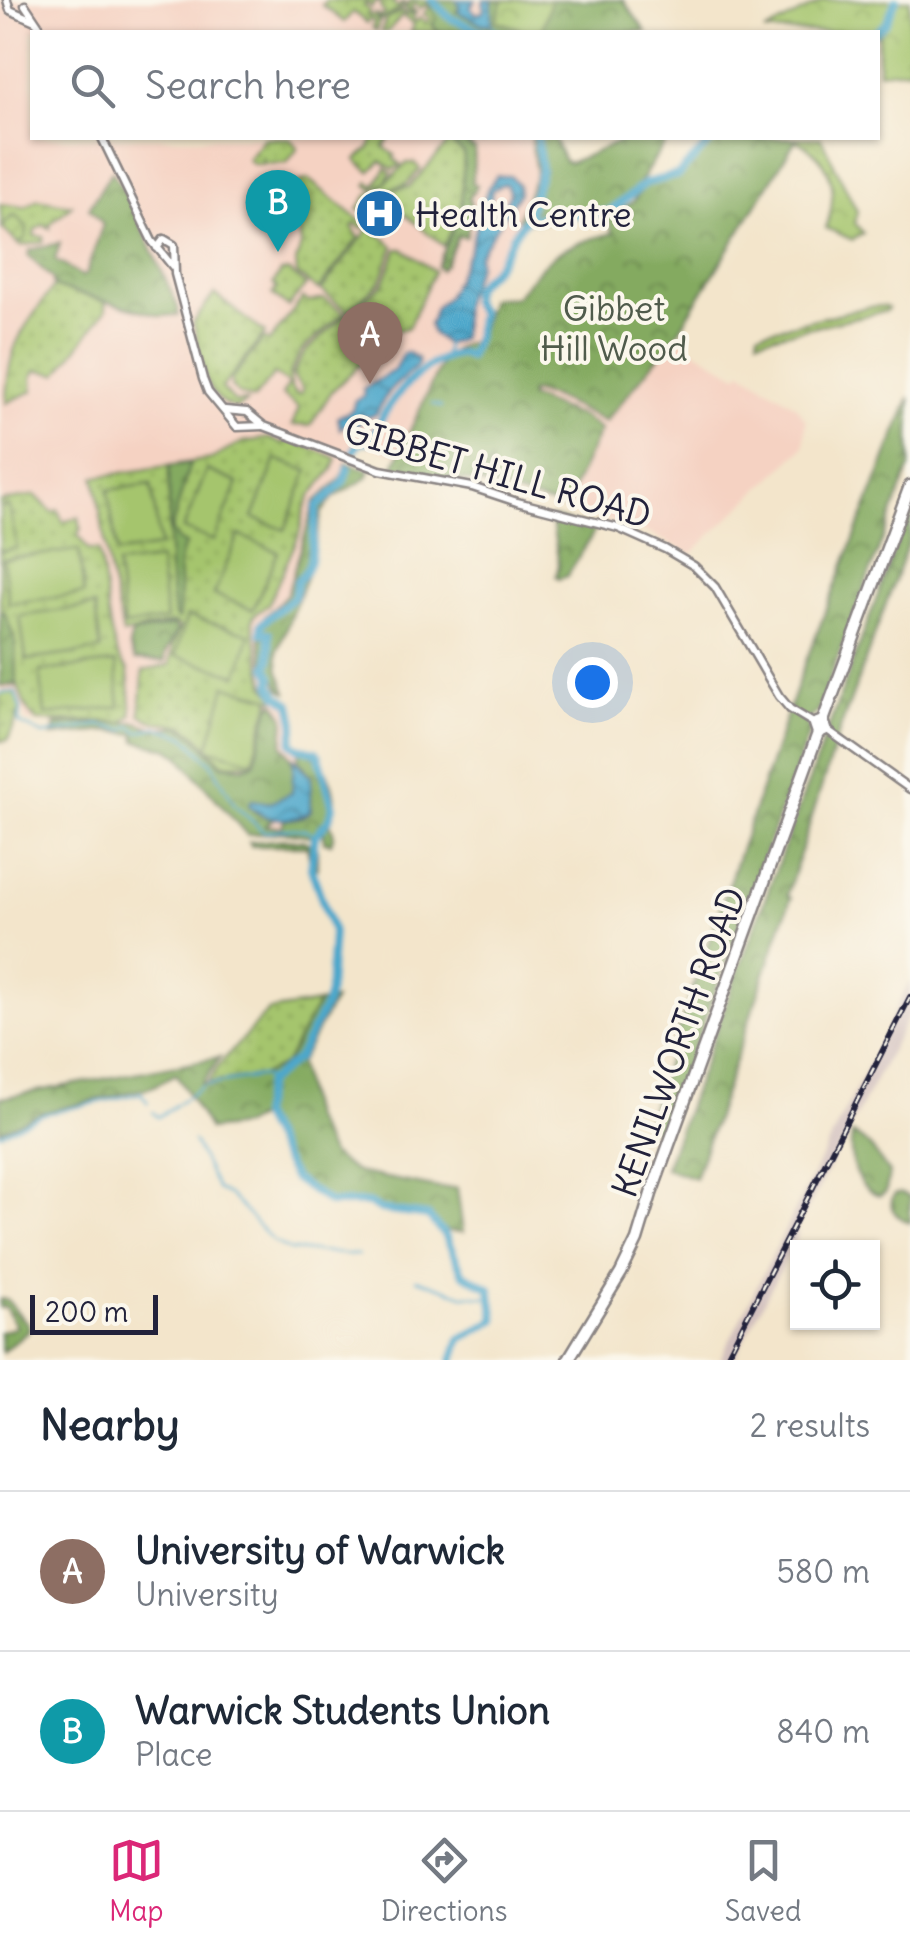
<!DOCTYPE html>
<html lang="en">
<head>
<meta charset="utf-8">
<style>
	:root { --surface:#fff; --page:#f6f6f7; --text:#1f2937; --muted:#747a83; --line:#e0e1e3; --accent:#db2777 }
	body { margin:0; font-family:Delius,sans-serif; background:var(--page); color:var(--text) }
	.controls { position:absolute; right:30px; bottom:30px; display:grid; overflow:hidden; border-radius:0px; box-shadow:0 2px 8px #0004 }
	.controls button { width:90px; height:90px; display:grid; place-items:center; padding:0; border:0; border-bottom:2px solid var(--line); background:var(--surface); color:var(--text); font:50px sans-serif }
	.scale { position:absolute; left:30px; bottom:25px; width:128px; box-sizing:border-box; padding-left:10px; border:5px solid #22223b; border-top:0; font-size:28px; line-height:35px; white-space:nowrap; color:#22223b; -webkit-text-stroke:8px #fbf7ec; paint-order:stroke }
	.you { position:absolute; left:592px; top:682px; width:35px; height:35px; margin:-25px; border:8px solid #fff; border-radius:50%; background:#1a73e8; box-shadow:0 0 0 15px #1a73e833 }
	.badge { display:grid; place-items:center; width:65px; height:65px; border-radius:50%; background:var(--accent); color:#fff; font-size:32px; font-weight:700 }
	.pin { position:absolute; translate:-50% -82px; filter:drop-shadow(0 2px 5px #0008) }
	.pin::after { content:''; position:absolute; top:52px; width:35px; height:30px; background:inherit; clip-path:polygon(0 0,100% 0,50% 100%) }
	.list { margin:0; padding:0; list-style:none }
	h2 { display:flex; justify-content:space-between; align-items:center; height:130px; margin:0; padding:0 40px; font-size:42px }
	h2 small { font-size:32px; font-weight:400; color:var(--muted) }
	.list li { display:grid; grid-template-columns:65px 1fr auto; gap:30px; align-items:center; box-sizing:border-box; height:160px; padding:0 40px; border-top:2px solid var(--line) }
	.list b { display:block; font-size:38px; white-space:nowrap }
	.list p { margin:0; font-size:32px; white-space:nowrap; color:var(--muted) }
	.list em { font-size:32px; font-style:normal; color:var(--muted) }
	.icon { flex:none; width:55px; height:55px; fill:none; stroke:currentColor; stroke-width:2; stroke-linecap:round; stroke-linejoin:round }
	.map { position:relative; flex:none; width:910px; height:1360px; overflow:hidden }
	.search { position:absolute; background:var(--surface); box-shadow:0 2px 8px #0004; left:30px; right:30px; top:30px; height:110px; display:flex; align-items:center; gap:25px; box-sizing:border-box; padding:0 35px; border-radius:0px; color:var(--muted); font-size:38px }
	.sheet { height:450px; background:var(--surface) }
	nav { display:flex; justify-content:space-around; align-items:center; box-sizing:border-box; height:140px; border-top:2px solid var(--line); background:var(--surface); font-size:28px; color:var(--muted) }
	nav a { display:grid; justify-items:center; gap:5px }
	nav .on { color:var(--accent) }
	.map>svg:first-child { display:block }
</style>
</head>
<body>
<div class="map">
<svg width="910" height="1360" viewBox="0 0 910 1360">
	<defs>
		<pattern id="grass-dots" width="8" height="8" patternUnits="userSpaceOnUse" patternTransform="scale(2.5)"><rect width="8" height="8" fill="#a5c56d"/><path d="M2 2h.1M6 6h.1" fill="none" stroke="#8ea95f" stroke-width="1.8" stroke-linecap="round"/></pattern>
		<pattern id="forest-crowns" width="20" height="18" patternUnits="userSpaceOnUse" patternTransform="scale(2.5)"><rect width="20" height="18" fill="#84aa60"/><path d="M2 6a3 3 0 1 1 6 0M12 15a3 3 0 1 1 6 0" fill="none" stroke="#6c8a50"/></pattern>
		<pattern id="park-crowns" width="20" height="18" patternUnits="userSpaceOnUse" patternTransform="scale(2.5)"><rect width="20" height="18" fill="#a5c56d"/><path d="M2 6a3 3 0 1 1 6 0M12 15a3 3 0 1 1 6 0" fill="none" stroke="#8ea95f"/></pattern>
		<pattern id="garden-furrows" width="10" height="10" patternUnits="userSpaceOnUse" patternTransform="scale(2.5)"><rect width="10" height="10" fill="#a5c56d"/><path d="M-1 1l2-2M0 10L10 0M9 11l2-2" fill="none" stroke="#8ea95f"/></pattern>
		<pattern id="water-waves" width="16" height="10" patternUnits="userSpaceOnUse" patternTransform="scale(2.5)"><rect width="16" height="10" fill="#4da7cb"/><path d="M0 5q4-4 8 0t8 0" fill="none" stroke="#4088a6"/></pattern>
	</defs>
	<rect width="100%" height="100%" fill="#fbf7ec"/>
	<filter id="ink" filterUnits="userSpaceOnUse"><feTurbulence type="fractalNoise" baseFrequency=".01" numOctaves="2"/><feDisplacementMap in="SourceGraphic" scale="20" xChannelSelector="R" yChannelSelector="G"/><feConvolveMatrix kernelMatrix="1 2 1 2 8 2 1 2 1" color-interpolation-filters="sRGB"/></filter>
	<filter id="wash" filterUnits="userSpaceOnUse"><feTurbulence type="fractalNoise" baseFrequency=".0048" numOctaves="4" result="noise"/><feDisplacementMap in="SourceGraphic" scale="40" xChannelSelector="R" yChannelSelector="G"/><feGaussianBlur stdDeviation="2.25" result="paint"/><feColorMatrix in="noise" values="0 0 0 0 0 0 0 0 0 0 0 0 0 0 0 0 0 1.4 0 .05"/><feComposite in="paint" operator="in"/></filter>
	<g filter="url(#wash)">
		<rect width="100%" height="100%" fill="#f3e5cb"/>
		<!-- built -->
		<path fill="#f5d2c2" d="M0,0H559L549,32H32V138H535L538,174L523,216L491,268L479,277L469,294L472,308L478,313L674,337L737,375L742,371L795,405L806,420L804,447L691,554L647,532L359,443L352,449L341,479L315,502L287,594L258,625L270,685L288,705L291,713V745L297,750L314,754L330,807L295,825L269,827L260,825L174,729L157,726L144,728L26,722L18,693L0,690Z"/>
		<!-- railway -->
		<path fill="#d1bfbd" d="M910,981V1013L797,1230L798,1235L734,1360H720Z"/>
		<!-- grass -->
		<g fill="url(#grass-dots)" stroke="#647454" stroke-width="2.5">
			<path d="M326,0H395L393,4L398,7L402,3V8L380,21L377,14L382,17L385,13L380,8L382,4L377,1L372,7L366,3L364,6L370,11L367,16L374,15L379,23L376,31L372,27L374,22L370,19L367,23L353,12L344,22L322,5Z"/>
			<path d="M411,0H427L437,20L433,26L439,32H411L414,25L402,16L387,32H381L386,19L403,11L404,15L415,14L412,18L416,22L420,18L427,22L430,18L424,14L428,8L424,5L421,8L415,3L411,8L416,12H407L404,3L408,6Z"/>
			<path d="M264,138H289L298,148L287,163L264,164L262,157L263,164H253L247,159Z"/>
			<path d="M374,138H390L384,147L395,155L394,159L401,165L393,169L381,161L370,172L356,160L370,148Z"/>
			<path d="M457,138H476L482,142L453,145L464,153L461,210L444,246L400,210L394,211L380,225L358,209L369,194L409,187L452,139Z"/>
			<path d="M407,163H415L420,169L406,185L383,190H380L384,183L374,190L367,185L369,182L375,186L386,168L391,172L385,183Z"/>
			<path d="M308,179L366,225L362,229L355,224L352,227L359,237L318,290L297,274L296,262L301,245L292,185Z"/>
			<path d="M38,199L72,205L49,225L50,228L43,225L35,230L34,236L44,237L43,242L21,246L18,244L27,228L19,218L12,216L2,228L0,204L25,207Z"/>
			<path d="M370,227L394,246L380,282L347,311L321,290Z"/>
			<path d="M397,249H403L434,271L408,328C387,335 366,323 348,313L383,284Z"/>
			<path d="M288,271L306,285L288,307L272,294L277,288L273,284L281,272Z"/>
			<path d="M54,286L106,302V310L58,374L37,370L32,377L33,391L6,403C8,343 21,333 54,286Z"/>
			<path d="M214,294L265,333L222,388L235,402L248,401L237,408C200,402 202,352 193,323Z"/>
			<path d="M303,298L309,302L324,299L344,313L302,350L289,374L292,390L300,395L303,390L292,375L305,352L346,315L358,325L389,337L332,391L310,426L292,425L299,408L282,395L289,384L274,374L254,399L240,395L231,387L232,378L264,338L269,342Z"/>
			<path d="M884,306L888,308L886,311L758,339L759,332L868,307Z"/>
			<path d="M269,438L282,444L286,438L337,458L333,469L311,496L304,511L299,535L268,605L254,615L252,621L265,684L276,698L271,700L253,763L223,764C210,752 197,730 179,725C160,720 158,727 140,714L143,671L170,665L172,646L180,627L172,623L123,634L109,570L95,477L211,459L243,442Z"/>
			<path d="M35,495L52,512L58,510L63,522L79,517L81,528L78,535L88,550H98C108,582 104,647 128,670L132,715L123,722L37,721C15,706 10,639 4,611L0,612V502Z"/>
			<path d="M15,692L21,709L8,740L0,741V693Z"/>
			<path d="M318,1003L285,1064L261,1076L207,1084L219,1065L268,1011Z"/>
		</g>
		<!-- forest -->
		<g fill="url(#forest-crowns)" stroke="#53664e" stroke-width="2.5">
			<path d="M427,0H457L460,5L458,12L491,26L492,0H503L497,20L531,32L542,30L551,0H623L646,32H439L432,24L436,19Z"/>
			<path d="M531,138H554L564,161L569,163L628,138H670C653,156 642,187 621,202C601,215 540,227 518,219L536,174Z"/>
			<path d="M717,138H797L675,337L605,422L553,397L530,392L529,397L583,417L600,430L564,508L478,483L492,461L477,483L393,468L441,363C452,350 460,343 477,341L490,298L515,297C552,254 555,247 613,233L607,217L633,202L643,187L680,176Z"/>
			<path d="M457,139L475,149L472,183L477,185L469,198L473,208L466,237L458,236L445,265L440,270L437,267L461,210L464,153L453,145Z"/>
			<path d="M112,171L132,205L178,307V315L162,316L61,289L54,286L52,278L28,256L30,250L60,243L55,260L82,276L86,274L103,224L89,208Z"/>
			<path d="M910,397V467L817,713L809,718L806,725L810,730L663,1133L645,1126L802,671Z"/>
			<path d="M190,463L171,530L177,540L185,544C172,566 184,595 178,619L174,616L169,569V466Z"/>
			<path d="M347,463L370,470L367,478L333,498L322,512L310,567L277,652L279,671L287,692L281,689L271,670L265,668L258,624L287,594L315,502L341,479Z"/>
			<path d="M910,508V538L838,735L787,895L791,898L695,1178L665,1168Z"/>
			<path d="M551,517L596,529L567,576L559,579L556,576L559,565Z"/>
			<path d="M4,611L15,641L16,686H0V612Z"/>
			<path d="M174,625L177,630L165,654V662L135,660L129,646L132,634Z"/>
			<path d="M275,702L285,717L283,746C296,758 296,777 292,793C282,804 266,804 252,800L249,805L256,813L274,818L266,826L282,827L284,820L302,817L311,811V776L298,759L300,752L305,750C328,760 343,801 330,823L334,834L331,843L324,842V830L317,837L284,832L247,835L178,755L169,749L136,741L135,734L107,731L52,736L56,724L137,722L156,729L179,726L194,735L222,765L243,767L254,764L270,707Z"/>
			<path d="M286,839L305,841L317,848V868H311L307,846H251L249,842Z"/>
			<path d="M334,1000L299,1064L311,1117L331,1155L356,1172L439,1188H457L463,1232L442,1231L425,1214L380,1210L368,1203H330L316,1195L289,1173L260,1116L243,1126L209,1130L176,1074L152,1087L41,1113L0,1131V1098L220,1057L202,1084L261,1076L285,1064L318,1003Z"/>
			<path d="M852,1134C867,1139 880,1159 889,1173L886,1192L880,1196C855,1191 848,1156 852,1134Z"/>
			<path d="M900,1193L910,1197V1223C898,1217 886,1210 894,1195Z"/>
			<path d="M0,1299L7,1300L28,1324L29,1330L2,1352L0,1332L16,1327L5,1307L0,1308Z"/>
		</g>
		<!-- park -->
		<g fill="url(#park-crowns)" stroke="#647454" stroke-width="2.5">
			<path d="M503,0H551L542,30L527,31L496,21Z"/>
			<path d="M825,0H910V69L878,72V32H764Z"/>
			<path d="M797,138H821L857,211L855,223L863,233L853,240L826,228C839,190 833,158 795,140Z"/>
		</g>
		<!-- garden -->
		<path fill="url(#garden-furrows)" stroke="#647454" stroke-width="2.5" d="M12,216L18,218L27,228L26,238L18,244L2,228Z"/>
		<!-- pitch -->
		<g fill="#a5c56d" stroke="#647454" stroke-width="2.5">
			<path d="M276,459L308,471L285,530L253,518Z"/>
			<path d="M207,470L238,483L214,541L183,529Z"/>
			<path d="M151,484L160,547L117,553L108,490Z"/>
			<path d="M9,506L17,548L0,552V508Z"/>
			<path d="M239,535L278,552L253,610L214,594Z"/>
			<path d="M79,550L84,594L9,603L3,559Z"/>
			<path d="M159,560L166,620L124,626L117,565Z"/>
			<path d="M95,606L101,650L26,660L20,616Z"/>
			<path d="M187,616L250,634L238,675L175,656Z"/>
			<path d="M116,663L120,707L45,715L40,671Z"/>
			<path d="M226,686L271,698L253,761L208,748Z"/>
		</g>
		<!-- water -->
		<g fill="url(#water-waves)" stroke="#386483" stroke-width="2.5" fill-rule="evenodd">
			<path d="M456,0H476L470,7L477,14L484,11L483,0H492V25L482,24L458,12L460,5Z"/>
			<path d="M496,176H511L518,185L519,193L478,256V265L463,302L461,339L446,344L432,333L429,325L435,308L447,297L469,251L487,190ZM503,184L507,185L510,194L500,212L491,215L489,212L492,190Z"/>
			<path d="M407,352L418,359V365L388,392L376,414L369,417L359,414L362,420L358,425L345,424L340,429L338,417L352,410L355,400L364,396L363,389L394,370L403,353Z"/>
			<path d="M294,758L311,777L310,811C292,823 264,822 249,805L252,800L270,803L292,793Z"/>
		</g>
		<g fill="none" stroke-linecap="round" stroke-linejoin="round">
			<!-- stream -->
			<g stroke="#4da7cb" stroke-width="2.5">
				<path d="M492,26L500,32"/>
				<path d="M444,357L446,344"/>
				<path d="M432,404L441,407"/>
				<path d="M0,693L15,692L21,709L19,723L43,735L99,725L124,730L131,726L139,732L157,727L184,736L211,762L235,805L264,832C280,830 304,824 315,836"/>
				<path d="M207,1085L261,1076L270,1080"/>
				<path d="M153,1112L158,1117L161,1115L203,1086"/>
				<path d="M0,1134L41,1115L137,1094L141,1093L148,1103"/>
				<path d="M193,1141L217,1189L231,1197L274,1242L290,1250L358,1255"/>
				<path d="M416,1279L464,1295L494,1298"/>
			</g>
			<!-- river -->
			<g stroke="#4da7cb" stroke-width="8">
				<path d="M432,0L450,18L483,32"/>
				<path d="M875,32L886,23L896,0"/>
				<path d="M527,218L541,170L537,138"/>
				<path d="M354,451L359,443L372,440C385,402 420,361 461,353L468,357L475,342L480,312C476,307 473,305 472,298C471,287 482,279 490,272C506,258 510,233 527,218L609,212L646,183L678,175L714,138"/>
				<path d="M348,468L343,483L317,507L310,561L306,571L297,581L294,597L261,624V633H269L270,661L267,667L272,676L271,684L278,695L291,704L295,723L292,743L298,748L316,752L319,756L333,807L329,819L315,836L311,868L333,932L329,992L326,1004L297,1059L267,1083L260,1115L293,1178L330,1203H368L380,1210L428,1216L446,1237L463,1274L490,1288L495,1320L460,1339L453,1360"/>
			</g>
		</g>
	</g>
	<g filter="url(#ink)">
		<g fill="none" stroke-linecap="round" stroke-linejoin="round">
			<defs>
				<g id="minor">
					<path d="M7,0L10,10L35,21"/>
					<path d="M25,5L43,32"/>
					<path d="M102,138L152,241L174,268"/>
					<path d="M157,248L164,239L174,245L175,274L203,379L208,392L237,427L263,426"/>
					<path d="M225,410L247,412L264,426L380,470L472,487L517,502L618,528L665,549L694,566L715,587L779,696L790,709L815,724"/>
					<path d="M826,729L910,789"/>
				</g>
				<g id="major">
					<path d="M818,733L826,729L823,721L910,486"/>
					<path d="M568,1360L621,1273L637,1240L651,1194L818,733L815,724L823,721"/>
				</g>
			</defs>
			<!-- minor casing -->
			<use href="#minor" stroke="#8a8483" stroke-width="11"/>
			<!-- major casing -->
			<use href="#major" stroke="#8a8483" stroke-width="15"/>
			<!-- minor -->
			<use href="#minor" stroke="#fff" stroke-width="6"/>
			<!-- major -->
			<use href="#major" stroke="#fff" stroke-width="10"/>
			<defs>
				<path id="rail" d="M725,1360L910,997"/>
			</defs>
			<!-- rail casing -->
			<use href="#rail" stroke="#22223b" stroke-width="6"/>
			<!-- rail -->
			<use href="#rail" stroke="#fbf7ec" stroke-width="2.5" stroke-dasharray="8" stroke-linecap="butt"/>
		</g>
	</g>
	<!-- icons -->
	<defs>
		<symbol id="hospital-disc" viewBox="-11 -11 22 22"><circle r="9.5" fill="#1f6fb2" stroke="#fbf7ec"/><path d="M-5-5h3v3.5h4V-5h3V5h-3V1.5h-4V5h-3Z" fill="#fff"/></symbol>
	</defs>
	<g fill-rule="evenodd">
		<use href="#hospital-disc" x="352" y="186" width="55" height="55"/>
	</g>
	<g text-anchor="middle" dominant-baseline="central" stroke-width="8" stroke-linejoin="round" paint-order="stroke">
		<!-- poi labels -->
		<g font-size="35" fill="#22223b" stroke="#fbf7ec" text-anchor="start">
			<text x="415" y="214">Health Centre</text>
		</g>
		<!-- park labels -->
		<g font-size="35" fill="#505b4c" stroke="#fbf7ec">
			<text x="614" y="308">Gibbet<tspan x="614" dy="40">Hill Wood</tspan></text>
		</g>
		<!-- street labels -->
		<g font-size="35" fill="#22223b" stroke="#fbf7ec">
			<text transform="translate(498 472) rotate(16)">GIBBET HILL ROAD</text>
			<text transform="translate(678 1042) rotate(-70)">KENILWORTH ROAD</text>
		</g>
	</g>
</svg>
<div class="controls">
<button><svg class="icon" aria-label="locate" viewBox="0 0 24 24"><circle cx="12" cy="12" r="6"/><path d="M12 2v4M12 18v4M2 12h4M18 12h4"/></svg></button>
</div>
<div class="scale">200 m</div>
<div class="you"></div>
<div class="pin badge" style="left:370px;top:384px;background:#8d6e63">A</div>
<div class="pin badge" style="left:278px;top:252px;background:#0f9aa8">B</div>
<div class="search"><svg class="icon" aria-label="search" viewBox="0 0 24 24"><circle cx="10" cy="10" r="6"/><path d="M15 15l6 6"/></svg>Search here</div>
</div>
<section class="sheet">
<h2>Nearby<small>2 results</small></h2>
<ul class="list">
<li><span class="badge" style="background:#8d6e63">A</span><div><b>University of Warwick</b><p>University</p></div><em>580 m</em></li>
<li><span class="badge" style="background:#0f9aa8">B</span><div><b>Warwick Students Union</b><p>Place</p></div><em>840 m</em></li>
</ul>
</section>
<nav>
<a class="on"><svg class="icon" aria-label="map" viewBox="0 0 24 24"><path d="M3 6l6-2 6 2 6-2v14l-6 2-6-2-6 2zM9 4v14M15 6v14"/></svg>Map</a>
<a><svg class="icon" aria-label="directions" viewBox="0 0 24 24"><path d="M12 3l9 9-9 9-9-9zM9 14v-3h6M13 9l2 2-2 2"/></svg>Directions</a>
<a><svg class="icon" aria-label="saved" viewBox="0 0 24 24"><path d="M7 4h10v16l-5-4-5 4z"/></svg>Saved</a>
</nav>
</body>
</html>
